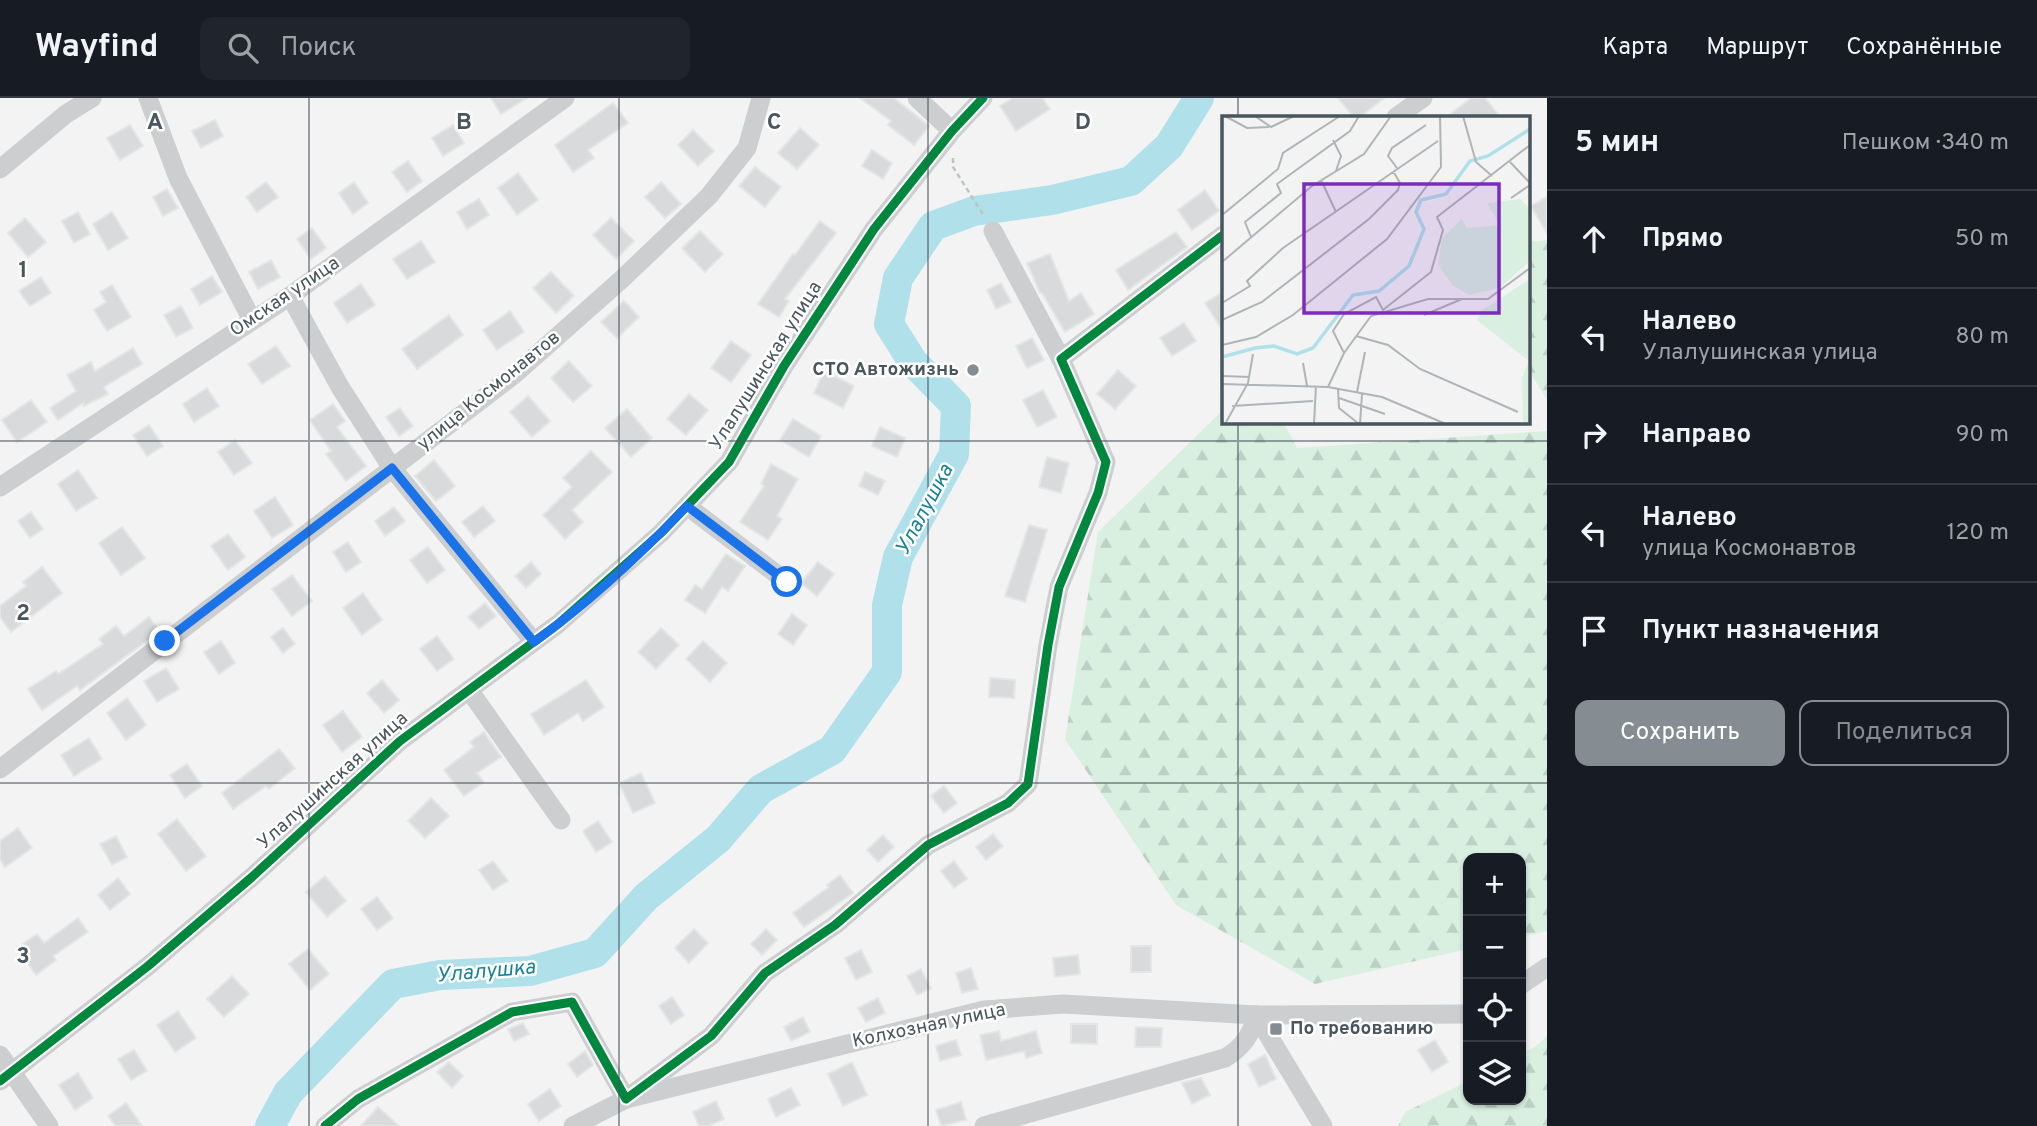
<!DOCTYPE html>
<html lang="ru">
<head>
<meta charset="utf-8">
<style>
	:root { --surface:#171b24; --page:#20242c; --text:#f1f3f6; --muted:#9ea1a6; --line:#363941; --accent:#858d92 }
	body { margin:0; font-family:Overpass,sans-serif; background:var(--page); color:var(--text) }
	.controls { position:absolute; right:21px; bottom:21px; display:grid; overflow:hidden; border-radius:14px; box-shadow:0 2px 5px #0004 }
	.controls button { width:63px; height:63px; display:grid; place-items:center; padding:0; border:0; border-bottom:2px solid var(--line); background:var(--surface); color:var(--text); font:35px sans-serif }
	.stop { position:absolute; width:21px; height:21px; margin:-16px; border:5px solid #1a73e8; border-radius:50%; background:#fff }
	.stop.end { background:#1a73e8; border-color:#fff; box-shadow:0 2px 7px #0008 }
	.list { margin:0; padding:0; list-style:none }
	h2 { display:flex; justify-content:space-between; align-items:center; height:91px; margin:0; padding:0 28px; font-size:30px }
	h2 small { font-size:23px; font-weight:400; color:var(--muted) }
	.list li { display:grid; grid-template-columns:46px 1fr auto; gap:21px; align-items:center; box-sizing:border-box; height:98px; padding:0 28px; border-top:2px solid var(--line) }
	.list b { display:block; font-size:26px; white-space:nowrap }
	.list p { margin:0; font-size:23px; white-space:nowrap; color:var(--muted) }
	.list em { font-size:23px; font-style:normal; color:var(--muted) }
	.actions { display:flex; gap:14px; padding:21px 28px }
	.actions a { flex:1; padding:16px 0; border:2px solid var(--accent); border-radius:14px; text-align:center; font-size:24px; color:var(--accent) }
	.actions .main { background:var(--accent); color:#fff }
	.icon { flex:none; width:38px; height:38px; fill:none; stroke:currentColor; stroke-width:2; stroke-linecap:round; stroke-linejoin:round }
	.map { position:relative; flex:none; width:1547px; height:1028px; overflow:hidden }
	header { display:flex; align-items:center; gap:42px; box-sizing:border-box; height:98px; padding:0 35px; background:var(--surface); border-bottom:2px solid var(--line) }
	header strong { font-size:33px }
	nav { display:flex; gap:38px; margin-inline-start:auto; font-size:24px }
	.search { width:490px; height:63px; background:var(--page); display:flex; align-items:center; gap:18px; box-sizing:border-box; padding:0 24px; border-radius:14px; color:var(--muted); font-size:26px }
	main { display:flex }
	aside { flex:1; background:var(--surface) }
	.map>svg:first-child { display:block }
</style>
</head>
<body>
<header>
<strong>Wayfind</strong>
<div class="search"><svg class="icon" aria-label="search" viewBox="0 0 24 24"><circle cx="10" cy="10" r="6"/><path d="M15 15l6 6"/></svg>Поиск</div>
<nav><a>Карта</a><a>Маршрут</a><a>Сохранённые</a></nav>
</header>
<main>
<div class="map">
<svg width="1547" height="1028" viewBox="0 0 1547 1028">
	<defs>
		<pattern id="forest-firs" width="22" height="20" patternUnits="userSpaceOnUse" patternTransform="scale(1.75)"><rect width="22" height="20" fill="#d9f0e1"/><path d="M5 1l3.5 6h-7zM16 11l3.5 6h-7z" fill="#bcd0c3"/></pattern>
	</defs>
	<rect width="100%" height="100%" fill="#f3f3f3"/>
	<!-- forest -->
	<g fill="url(#forest-firs)">
		<path d="M1547,142V302L1528,271V144Z"/>
		<path d="M1223,312V324H1283L1297,350L1547,333V833L1521,839V760H1468V851L1315,886L1176,807L1065,641L1098,434Z"/>
		<path d="M1547,938V1028H1398L1405,1014L1468,983V1002H1521V956L1535,949Z"/>
	</g>
	<g fill="none" stroke-linecap="round" stroke-linejoin="round">
		<!-- river -->
		<path stroke="#b0e1eb" stroke-width="30" d="M270,1028L288,995L393,886L440,877L530,873L595,855L646,799L718,741L761,691L832,652L887,574V507L898,459L954,356L956,308L913,264L889,226L898,180L933,128L974,113L1052,102L1131,83L1169,48L1199,0"/>
	</g>
	<!-- building -->
	<g fill="#d9dadb" stroke="#e4e5e5" stroke-width="2">
		<path d="M491,0H527L501,16Z"/>
		<path d="M860,0H894L929,28L914,47L888,27L891,23Z"/>
		<path d="M1013,0H1042L1050,11L1016,33L1000,8Z"/>
		<path d="M1338,0H1384L1360,19H1354Z"/>
		<path d="M1471,0H1485L1500,19H1447Z"/>
		<path d="M613,5L628,25L588,52L594,60L573,74L555,47Z"/>
		<path d="M215,22L223,38L201,50L192,33Z"/>
		<path d="M130,27L143,48L120,62L107,40Z"/>
		<path d="M453,27L464,45L443,58L432,40Z"/>
		<path d="M800,30L819,47L797,71L778,55Z"/>
		<path d="M693,32L714,53L698,68L678,47Z"/>
		<path d="M872,52L892,65L883,81L862,68Z"/>
		<path d="M408,63L422,83L407,94L392,74Z"/>
		<path d="M755,69L781,89L765,109L739,88Z"/>
		<path d="M518,75L538,102L517,117L498,90Z"/>
		<path d="M266,84L278,99L257,114L246,99Z"/>
		<path d="M354,84L368,105L353,116L339,95Z"/>
		<path d="M661,84L681,106L665,120L645,99Z"/>
		<path d="M167,91L178,110L163,118L153,99Z"/>
		<path d="M1205,92L1219,113L1192,132L1178,112Z"/>
		<path d="M1547,99V135L1531,108Z"/>
		<path d="M479,101L489,117L467,131L457,114Z"/>
		<path d="M78,114L90,136L74,145L62,123Z"/>
		<path d="M112,114L128,140L108,152L93,126Z"/>
		<path d="M25,120L46,144L28,159L8,135Z"/>
		<path d="M611,120L634,143L616,161L593,137Z"/>
		<path d="M820,123L836,135L785,201L789,203L779,219L758,206L793,156L795,157Z"/>
		<path d="M312,130L326,150L311,161L297,141Z"/>
		<path d="M700,133L723,156L705,174L682,150Z"/>
		<path d="M1176,134L1187,149L1128,192L1116,172Z"/>
		<path d="M421,143L435,164L407,181L393,161Z"/>
		<path d="M1050,156L1069,203L1081,195L1094,216L1065,234L1042,195H1040L1027,165Z"/>
		<path d="M271,162L280,179L258,191L249,174Z"/>
		<path d="M551,174L574,198L556,215L533,190Z"/>
		<path d="M212,178L222,194L200,207L191,191Z"/>
		<path d="M41,179L51,195L30,208L19,193Z"/>
		<path d="M1001,185L1011,204L996,211L987,192Z"/>
		<path d="M361,186L375,207L347,225L334,205Z"/>
		<path d="M112,187L131,219L107,233L94,212L106,204L100,194Z"/>
		<path d="M1223,194V233L1205,205Z"/>
		<path d="M624,203L639,219L617,240L601,224Z"/>
		<path d="M181,208L193,230L176,239L164,217Z"/>
		<path d="M510,213L524,234L497,252L483,232Z"/>
		<path d="M449,217L463,237L417,271L402,251Z"/>
		<path d="M1184,225L1196,243L1172,258L1160,240Z"/>
		<path d="M1032,240L1044,262L1027,270L1016,248Z"/>
		<path d="M731,243L751,257L731,284L711,270Z"/>
		<path d="M276,248L290,268L262,286L248,266Z"/>
		<path d="M133,250L142,266L104,289L108,296L84,308L83,305L58,322L50,310L76,293L67,277L91,264L95,273Z"/>
		<path d="M569,263L592,288L573,304L551,280Z"/>
		<path d="M1118,272L1136,288L1115,311L1097,296Z"/>
		<path d="M824,273L854,288L843,310L814,295Z"/>
		<path d="M207,290L219,308L194,324L183,306Z"/>
		<path d="M1043,292L1057,319L1037,329L1023,302Z"/>
		<path d="M689,296L708,312L686,337L667,321Z"/>
		<path d="M528,298L550,323L532,339L510,314Z"/>
		<path d="M31,302L47,324L17,344L2,322Z"/>
		<path d="M333,306L345,323L337,329L366,368L346,383L326,356L331,353L310,322Z"/>
		<path d="M400,310L413,328L399,338L386,319Z"/>
		<path d="M627,311L652,340L631,359L605,330Z"/>
		<path d="M793,321L821,338L809,359L780,342Z"/>
		<path d="M149,327L163,348L147,358L133,337Z"/>
		<path d="M880,329L905,340L897,359L872,348Z"/>
		<path d="M235,342L252,365L234,377L218,354Z"/>
		<path d="M591,353L612,374L572,412L583,424L565,441L543,417L572,389L563,380Z"/>
		<path d="M1047,359L1069,365L1061,395L1039,389Z"/>
		<path d="M434,362L455,388L436,403L415,378Z"/>
		<path d="M771,366L798,381L777,418L782,421L768,442L740,424L764,388L761,386Z"/>
		<path d="M78,372L97,400L76,413L58,386Z"/>
		<path d="M865,374L885,383L878,397L859,388Z"/>
		<path d="M275,399L293,427L272,440L254,413Z"/>
		<path d="M483,408L495,423L474,439L462,424Z"/>
		<path d="M394,409L405,423L385,438L375,423Z"/>
		<path d="M31,414L43,431L30,440L18,423Z"/>
		<path d="M1029,427L1047,432L1025,504L1005,498Z"/>
		<path d="M122,429L145,460L121,477L99,445Z"/>
		<path d="M228,436L245,459L228,472L211,448Z"/>
		<path d="M348,444L361,464L346,474L333,454Z"/>
		<path d="M428,449L445,472L427,485L410,462Z"/>
		<path d="M726,456L745,468L728,493L722,489L705,515L685,502L695,487L702,491Z"/>
		<path d="M531,464L541,476L526,490L515,478Z"/>
		<path d="M818,464L834,476L817,498L801,485Z"/>
		<path d="M42,469L62,495L11,534L0,519V508L26,488L23,484Z"/>
		<path d="M292,477L312,503L292,518L272,491Z"/>
		<path d="M363,495L382,522L362,537L343,510Z"/>
		<path d="M485,505L496,518L479,531L468,519Z"/>
		<path d="M792,516L807,527L793,547L778,536Z"/>
		<path d="M149,519L160,533L80,592L77,588L42,612L28,591L56,573L58,576L103,546L99,541L116,528L124,538Z"/>
		<path d="M283,530L295,546L283,555L271,539Z"/>
		<path d="M661,530L679,547L656,571L638,554Z"/>
		<path d="M437,538L454,561L437,573L420,551Z"/>
		<path d="M221,543L235,565L219,576L204,554Z"/>
		<path d="M703,543L727,565L710,584L686,561Z"/>
		<path d="M166,570L179,591L157,604L144,583Z"/>
		<path d="M990,580L1015,582L1014,600L989,599Z"/>
		<path d="M382,582L399,602L384,615L367,595Z"/>
		<path d="M586,582L604,609L583,623L578,615L544,637L531,616Z"/>
		<path d="M127,600L146,627L126,642L107,615Z"/>
		<path d="M343,613L362,639L342,654L323,627Z"/>
		<path d="M484,634L501,659L477,675L484,684L464,698L444,672L474,649L470,644Z"/>
		<path d="M89,640L102,661L74,678L61,657Z"/>
		<path d="M279,651L295,670L269,691L266,688L233,711L222,695Z"/>
		<path d="M187,666L202,688L185,700L170,677Z"/>
		<path d="M641,675L655,705L633,715L619,685Z"/>
		<path d="M944,688L957,705L944,715L931,698Z"/>
		<path d="M431,700L449,718L425,740L408,723Z"/>
		<path d="M177,721L206,758L186,773L158,736Z"/>
		<path d="M598,723L612,744L596,754L583,733Z"/>
		<path d="M18,730L32,750L5,769L0,762V743Z"/>
		<path d="M993,736L1003,748L986,762L976,749Z"/>
		<path d="M883,737L894,749L878,764L867,752Z"/>
		<path d="M116,738L127,759L112,767L100,746Z"/>
		<path d="M493,763L508,783L493,792L479,772Z"/>
		<path d="M954,763L967,781L954,790L941,773Z"/>
		<path d="M840,777L853,795L804,829L793,815L829,789L827,787Z"/>
		<path d="M325,778L346,803L327,819L306,794Z"/>
		<path d="M118,780L130,796L110,812L98,797Z"/>
		<path d="M377,799L393,820L377,832L361,811Z"/>
		<path d="M78,820L88,834L53,858L56,862L36,877L17,850L37,836L44,845Z"/>
		<path d="M694,831L708,845L689,865L675,850Z"/>
		<path d="M766,831L777,842L762,857L751,846Z"/>
		<rect x="1131" y="848" width="20" height="26"/>
		<path d="M308,851L329,876L310,892L289,866Z"/>
		<path d="M861,852L872,874L856,882L845,860Z"/>
		<path d="M1078,857L1080,876L1055,879L1053,860Z"/>
		<path d="M971,870L978,891L962,895L956,875Z"/>
		<path d="M921,871L931,890L917,897L907,878Z"/>
		<path d="M232,878L249,896L224,919L207,901Z"/>
		<path d="M672,899L684,917L671,926L659,908Z"/>
		<path d="M878,900L885,915L866,924L858,910Z"/>
		<path d="M178,913L196,940L175,954L157,927Z"/>
		<path d="M803,919L810,934L791,943L784,929Z"/>
		<path d="M523,925L529,936L514,943L508,931Z"/>
		<path d="M1071,926H1097V946L1071,945Z"/>
		<path d="M1136,929L1162,930L1161,949H1135Z"/>
		<path d="M999,933L1001,943L1036,933L1042,955L1026,960L1024,953L986,962L980,937Z"/>
		<path d="M956,942L961,957L940,963L936,948Z"/>
		<path d="M1435,942L1448,964L1432,974L1418,952Z"/>
		<path d="M134,952L147,973L131,982L118,961Z"/>
		<path d="M585,953L593,967L577,979L568,966Z"/>
		<path d="M1265,957L1276,981L1259,989L1248,966Z"/>
		<path d="M449,964L463,978L452,990L437,974Z"/>
		<path d="M852,964L867,997L843,1008L828,976Z"/>
		<path d="M78,975L93,1000L75,1012L59,987Z"/>
		<path d="M1201,980L1210,997L1192,1006L1182,985Z"/>
		<path d="M791,990L800,1007L776,1019L768,1001Z"/>
		<path d="M550,991L561,1008L539,1023L528,1006Z"/>
		<path d="M716,1003L724,1021L708,1028H699L693,1014Z"/>
		<path d="M961,1004L966,1022L941,1028L936,1012Z"/>
		<path d="M126,1005L142,1028H116L108,1018Z"/>
		<path d="M378,1009L399,1028H361Z"/>
	</g>
	<g fill="none" stroke-linecap="round" stroke-linejoin="round">
		<!-- path -->
		<path stroke="#bbc6c2" stroke-width="2.5" stroke-dasharray="5 3.5" stroke-linecap="butt" d="M953,60V69L984,118"/>
		<!-- minor -->
		<g stroke="#ccced0" stroke-width="19">
			<path d="M148,0L178,80L252,222"/>
			<path d="M917,0L952,33"/>
			<path d="M1396,19L1423,0"/>
			<path d="M0,71L66,16L92,0"/>
			<path d="M993,133L1061,261"/>
			<path d="M290,198L340,289L392,370L534,544"/>
			<path d="M0,389L290,198L565,0"/>
			<path d="M687,408L787,484"/>
			<path d="M469,592L561,722"/>
			<path d="M0,671L515,276L622,181L709,98L747,50L761,0"/>
			<path d="M1521,887L1547,869"/>
			<path d="M1256,917L1323,1028"/>
			<path d="M0,957L49,1028"/>
			<path d="M0,983L148,868L252,779L400,643L558,526L661,435L729,364L784,268L874,131L952,33L983,0"/>
			<path d="M325,1028L358,1001L512,914L572,904L626,1001L711,938L765,875L835,827L928,747L1008,705L1028,686L1048,547L1059,489L1098,395L1106,364L1061,261L1223,137"/>
			<path d="M573,1028L626,1001L984,912L1063,906L1256,917L1468,916"/>
			<path d="M984,1028L1225,960C1242,950 1252,937 1256,917"/>
		</g>
		<defs>
			<g id="cycleway">
				<path d="M0,983L148,868L252,779L400,643L558,526L661,435L729,364L784,268L874,131L952,33L983,0"/>
				<path d="M325,1028L358,1001L512,914L572,904L626,1001L711,938L765,875L835,827L928,747L1008,705L1028,686L1048,547L1059,489L1098,395L1106,364L1061,261L1223,137"/>
			</g>
		</defs>
		<!-- cycleway casing -->
		<use href="#cycleway" stroke="#fff" stroke-width="13"/>
		<!-- cycleway -->
		<use href="#cycleway" stroke="#00873e" stroke-width="9"/>
	</g>
	<g fill="none" stroke-linecap="round" stroke-linejoin="round">
		<!-- route -->
		<path stroke="#1a73e8" stroke-width="9" d="M165,543L392,370L534,544C589,505 640,457 687,408L787,484"/>
	</g>
	<!-- grid -->
	<path fill="none" stroke="#4a565e" stroke-width="2" stroke-opacity="0.55" d="M309,0V1028M619,0V1028M928,0V1028M1238,0V19M1238,324V1028M0,343H1547M0,685H1547"/>
	<!-- markers -->
	<g fill="#858d92" stroke="#fff" stroke-width="2.5">
		<circle cx="973" cy="272" r="7"/>
		<rect x="1269" y="924" width="14" height="14" rx="3.5"/>
	</g>
	<g text-anchor="middle" dominant-baseline="central" stroke-width="5" stroke-linejoin="round" paint-order="stroke">
		<!-- street labels -->
		<g font-size="19" fill="#4a565e" stroke="#fff">
			<text transform="translate(285 199) rotate(-34)">Омская улица</text>
			<text transform="translate(766 268) rotate(-58)">Улалушинская улица</text>
			<text transform="translate(489 293) rotate(-39)">улица Космонавтов</text>
			<text transform="translate(333 683) rotate(-42)">Улалушинская улица</text>
			<text transform="translate(929 928) rotate(-12)">Колхозная улица</text>
		</g>
		<!-- poi labels -->
		<g font-size="19" font-weight="bold" fill="#4a565e" stroke="#fff" text-anchor="end">
			<text x="959" y="272">СТО Автожизнь</text>
			<text x="1290" y="931" text-anchor="start">По требованию</text>
		</g>
		<!-- water labels -->
		<g font-size="21" font-style="italic" fill="#168197" stroke="#fff">
			<text transform="translate(925 412) rotate(-62)">Улалушка</text>
			<text transform="translate(486 874) rotate(-5)">Улалушка</text>
		</g>
	</g>
	<!-- overview -->
	<g transform="translate(1222 18)">
		<rect width="308" height="308" fill="#f3f3f3"/>
		<path d="M298,83L308,93V145L278,172L247,179L230,169L216,148L220,122L240,103L245,112L278,109L265,87ZM308,163V308H301L300,262L307,245L255,204L259,195Z" fill="#d9f0e1"/>
		<path fill="none" stroke="#b0e1eb" stroke-width="3.5" d="M0,241L33,232L52,230L75,238L91,232L131,179L157,175L187,150L202,113L194,96L199,84L224,78L248,45L266,40L308,13"/>
		<path fill="none" stroke="#afb4b7" stroke-width="2" d="M3,0L25,12L47,11M33,0L49,11L72,0M241,0L254,46L270,60M111,24L119,40L114,55M288,46L308,67M175,52L166,40L170,32L204,9M99,64L114,96M289,82L308,69M0,99L56,53L61,37L118,0M29,121L23,106L59,77L55,68L128,15L137,0M0,146L90,70L142,38L169,0M0,187L28,170L25,165L61,132L216,25M202,199L240,183M0,204L40,186L147,103L176,74L178,67L171,55M134,220L166,229L198,253L296,296M0,229L34,221L71,199L165,123L219,51L218,0M122,237L111,215L122,198L154,181L161,194L209,156L221,114L215,101L308,29M81,247L85,270M0,260L28,261M0,268L106,271L122,237L149,200L206,183H266L308,152M106,271L160,281L224,308M116,273L117,292L137,308M135,276L143,236M117,282L163,298M10,290L91,285M3,308L26,267L31,238M92,308L94,270M138,308L140,278"/>
		<path fill="#7b2cbf" fill-opacity="0.15" stroke="#7b2cbf" stroke-width="3.5" d="M82,68H277V197H82Z"/>
		<rect width="308" height="308" fill="none" stroke="#4a565e" stroke-width="3.5"/>
	</g>
	<g font-size="23" text-anchor="middle" font-weight="bold" fill="#4a565e" stroke="#fff" stroke-width="5" stroke-linejoin="round" paint-order="stroke">
		<text x="155" y="31">A</text>
		<text x="464" y="31">B</text>
		<text x="774" y="31">C</text>
		<text x="1083" y="31">D</text>
		<text x="23" y="179">1</text>
		<text x="23" y="522">2</text>
		<text x="23" y="865">3</text>
	</g>
</svg>
<div class="controls">
<button>+</button>
<button>−</button>
<button><svg class="icon" aria-label="locate" viewBox="0 0 24 24"><circle cx="12" cy="12" r="6"/><path d="M12 2v4M12 18v4M2 12h4M18 12h4"/></svg></button>
<button><svg class="icon" aria-label="layers" viewBox="0 0 24 24"><path d="M12 4l9 5-9 5-9-5zM3 14l9 5 9-5"/></svg></button>
</div>
<div class="stop" style="left:787px;top:484px"></div>
<div class="stop end" style="left:165px;top:543px"></div>
</div>
<aside>
<h2>5 мин<small>Пешком · 340 m</small></h2>
<ul class="list">
<li><svg class="icon" aria-label="ahead" viewBox="0 0 24 24"><path d="M12 20V5M6 11l6-6 6 6"/></svg><div><b>Прямо</b></div><em>50 m</em></li>
<li><svg class="icon" aria-label="left" viewBox="0 0 24 24"><path d="M17 20v-9H6M10 6l-5 5 5 5"/></svg><div><b>Налево</b><p>Улалушинская улица</p></div><em>80 m</em></li>
<li><svg class="icon" aria-label="right" viewBox="0 0 24 24"><path d="M7 20v-9h11M14 6l5 5-5 5"/></svg><div><b>Направо</b></div><em>90 m</em></li>
<li><svg class="icon" aria-label="left" viewBox="0 0 24 24"><path d="M17 20v-9H6M10 6l-5 5 5 5"/></svg><div><b>Налево</b><p>улица Космонавтов</p></div><em>120 m</em></li>
<li><svg class="icon" aria-label="arrive" viewBox="0 0 24 24"><path d="M6 21V4h12l-3 4 3 4H6"/></svg><div><b>Пункт назначения</b></div></li>
</ul>
<div class="actions"><a class="main">Сохранить</a><a>Поделиться</a></div>
</aside>
</main>
</body>
</html>
